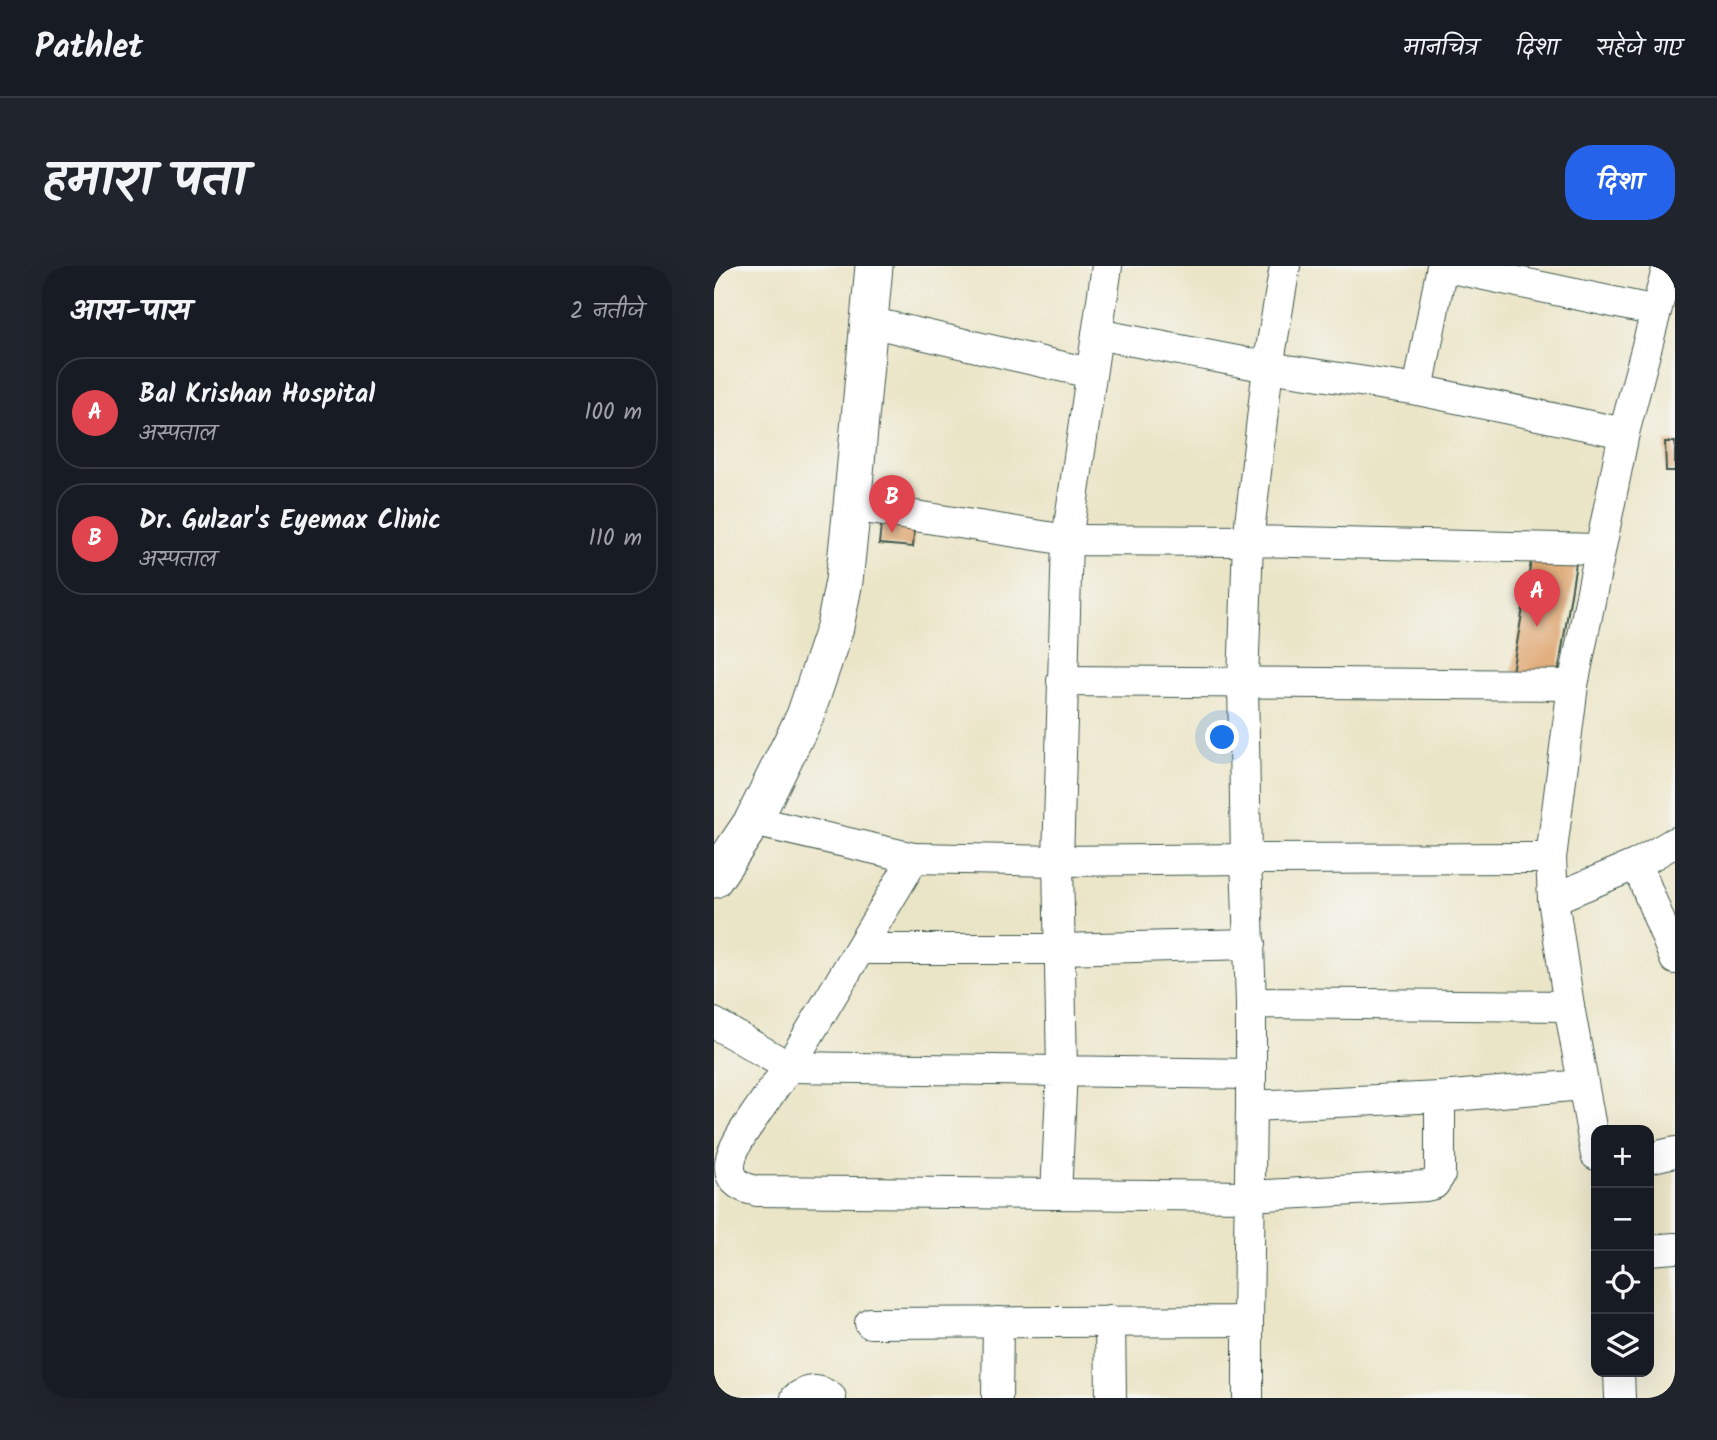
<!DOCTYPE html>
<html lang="hi">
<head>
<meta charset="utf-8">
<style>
	:root { --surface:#171b24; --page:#20242c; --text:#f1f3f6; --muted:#9ea1a6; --line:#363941; --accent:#2563eb }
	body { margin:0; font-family:Kalam,"Playpen Sans Deva",sans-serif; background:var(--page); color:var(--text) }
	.controls { position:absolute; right:21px; bottom:21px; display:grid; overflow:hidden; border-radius:14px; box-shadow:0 7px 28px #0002 }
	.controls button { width:63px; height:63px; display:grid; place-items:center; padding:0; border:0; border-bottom:2px solid var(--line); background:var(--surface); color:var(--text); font:35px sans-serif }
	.you { position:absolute; left:509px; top:472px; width:24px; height:24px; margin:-18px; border:5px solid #fff; border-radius:50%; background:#1a73e8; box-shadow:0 0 0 10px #1a73e833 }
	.badge { display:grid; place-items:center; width:46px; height:46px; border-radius:50%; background:var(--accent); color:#fff; font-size:23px; font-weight:700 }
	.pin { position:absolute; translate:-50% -58px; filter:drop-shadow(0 2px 4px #0008) }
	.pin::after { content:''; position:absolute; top:37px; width:24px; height:21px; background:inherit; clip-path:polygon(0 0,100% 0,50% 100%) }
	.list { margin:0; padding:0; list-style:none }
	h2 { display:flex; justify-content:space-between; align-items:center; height:91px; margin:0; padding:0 28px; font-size:30px }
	h2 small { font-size:23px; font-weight:400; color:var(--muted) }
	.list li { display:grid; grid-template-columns:46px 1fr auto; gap:21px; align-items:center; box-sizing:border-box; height:112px; margin:0 14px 14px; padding:0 14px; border:2px solid var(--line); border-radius:28px }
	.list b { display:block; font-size:26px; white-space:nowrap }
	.list p { margin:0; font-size:23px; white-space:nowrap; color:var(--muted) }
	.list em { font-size:23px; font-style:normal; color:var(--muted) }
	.icon { flex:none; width:38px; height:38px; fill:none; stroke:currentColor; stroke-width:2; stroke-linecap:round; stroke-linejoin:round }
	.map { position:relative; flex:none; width:961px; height:1132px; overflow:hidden; border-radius:28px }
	header { display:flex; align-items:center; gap:42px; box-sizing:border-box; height:98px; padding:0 35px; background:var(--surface); border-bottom:2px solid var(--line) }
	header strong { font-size:33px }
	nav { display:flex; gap:38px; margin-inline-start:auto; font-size:24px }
	.intro { display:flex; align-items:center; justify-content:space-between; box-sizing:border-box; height:168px; padding:0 42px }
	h1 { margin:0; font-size:49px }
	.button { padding:18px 32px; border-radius:28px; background:var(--accent); color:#fff; font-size:24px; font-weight:700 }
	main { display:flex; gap:42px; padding:0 42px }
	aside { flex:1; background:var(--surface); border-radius:28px; box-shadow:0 7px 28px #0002 }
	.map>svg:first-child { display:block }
</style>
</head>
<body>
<header>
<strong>Pathlet</strong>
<nav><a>मानचित्र</a><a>दिशा</a><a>सहेजे गए</a></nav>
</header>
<div class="intro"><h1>हमारा पता</h1><a class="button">दिशा</a></div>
<main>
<aside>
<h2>आस-पास<small>2 नतीजे</small></h2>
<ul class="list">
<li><span class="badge" style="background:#e0444e">A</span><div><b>Bal Krishan Hospital</b><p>अस्पताल</p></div><em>100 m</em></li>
<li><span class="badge" style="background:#e0444e">B</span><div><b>Dr. Gulzar's Eyemax Clinic</b><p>अस्पताल</p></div><em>110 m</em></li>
</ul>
</aside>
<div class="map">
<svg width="961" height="1132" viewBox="0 0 961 1132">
	<rect width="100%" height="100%" fill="#f6f6f2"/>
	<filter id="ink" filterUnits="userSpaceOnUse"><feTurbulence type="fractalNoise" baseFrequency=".0143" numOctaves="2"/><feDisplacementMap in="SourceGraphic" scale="14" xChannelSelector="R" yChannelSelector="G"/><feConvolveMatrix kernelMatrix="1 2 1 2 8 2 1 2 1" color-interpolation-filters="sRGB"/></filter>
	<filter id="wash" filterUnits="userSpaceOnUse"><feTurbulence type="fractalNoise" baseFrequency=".00686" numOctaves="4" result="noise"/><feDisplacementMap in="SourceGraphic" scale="28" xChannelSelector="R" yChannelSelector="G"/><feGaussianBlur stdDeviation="1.57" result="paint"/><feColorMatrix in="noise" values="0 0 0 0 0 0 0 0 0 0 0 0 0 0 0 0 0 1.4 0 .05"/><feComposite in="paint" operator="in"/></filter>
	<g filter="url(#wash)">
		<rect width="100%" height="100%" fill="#ebe5c7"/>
		<g id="blocks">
			<!-- building -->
			<g fill="#dda068">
				<path d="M951,176H961V205H952Z"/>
				<path d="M168,250L201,253L199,281L165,278Z"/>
				<path d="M819,284L863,291L843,414L798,406Z"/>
			</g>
		</g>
	</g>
	<g filter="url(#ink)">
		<use href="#blocks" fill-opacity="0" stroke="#3e564a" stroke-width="2"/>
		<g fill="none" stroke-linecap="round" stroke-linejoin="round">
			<defs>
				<g id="minor">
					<path d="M728,0L942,45"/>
					<path d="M155,56L376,107"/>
					<path d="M383,68L554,101L571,0"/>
					<path d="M704,124L728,0"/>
					<path d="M138,240L353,274L393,0"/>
					<path d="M886,283L534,275L353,274L344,595L532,593L529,415L534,275L554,101L704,124L910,167"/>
					<path d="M348,415L859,419L910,167L954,0"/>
					<path d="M859,419L837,592L839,633L855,740L882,889"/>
					<path d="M39,555L200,592"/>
					<path d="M923,598L961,693"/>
					<path d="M839,633L923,598L961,576"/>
					<path d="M146,683H346L536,678"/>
					<path d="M537,737L532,593L837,592"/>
					<path d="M855,740L537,737V840L726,831L869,819"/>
					<path d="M0,757L75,801C62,819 49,837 37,855C16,884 0,917 43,925L534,930L712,920L720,918L726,909V831"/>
					<path d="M935,892L961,886"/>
					<path d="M342,928L348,805L344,595L200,592L75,801L536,808"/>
					<path d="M935,984L961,982"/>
					<path d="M396,1055L397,1132"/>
					<path d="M156,1057L534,1055L537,840"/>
					<path d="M905,1106L906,1132"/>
					<path d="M82,1132C95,1123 104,1122 117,1132"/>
					<path d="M283,1132L284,1056"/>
					<path d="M534,1132V1055"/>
				</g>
				<path id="major" d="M0,613L39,555L91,450L121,361L130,315L138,240L160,0"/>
			</defs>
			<!-- minor casing -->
			<use href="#minor" stroke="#3e564a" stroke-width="32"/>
			<!-- major casing -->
			<use href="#major" stroke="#3e564a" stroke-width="39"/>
			<!-- minor -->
			<use href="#minor" stroke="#fff" stroke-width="30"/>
			<!-- major -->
			<use href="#major" stroke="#fff" stroke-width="37"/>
		</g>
	</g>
</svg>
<div class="controls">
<button>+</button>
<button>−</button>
<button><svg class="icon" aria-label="locate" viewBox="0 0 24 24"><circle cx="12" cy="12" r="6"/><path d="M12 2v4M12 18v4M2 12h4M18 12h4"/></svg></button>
<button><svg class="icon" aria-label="layers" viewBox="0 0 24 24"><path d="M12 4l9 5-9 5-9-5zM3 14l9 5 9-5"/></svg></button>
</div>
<div class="you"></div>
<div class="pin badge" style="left:823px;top:361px;background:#e0444e">A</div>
<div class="pin badge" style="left:178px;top:267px;background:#e0444e">B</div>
</div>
</main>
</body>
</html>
